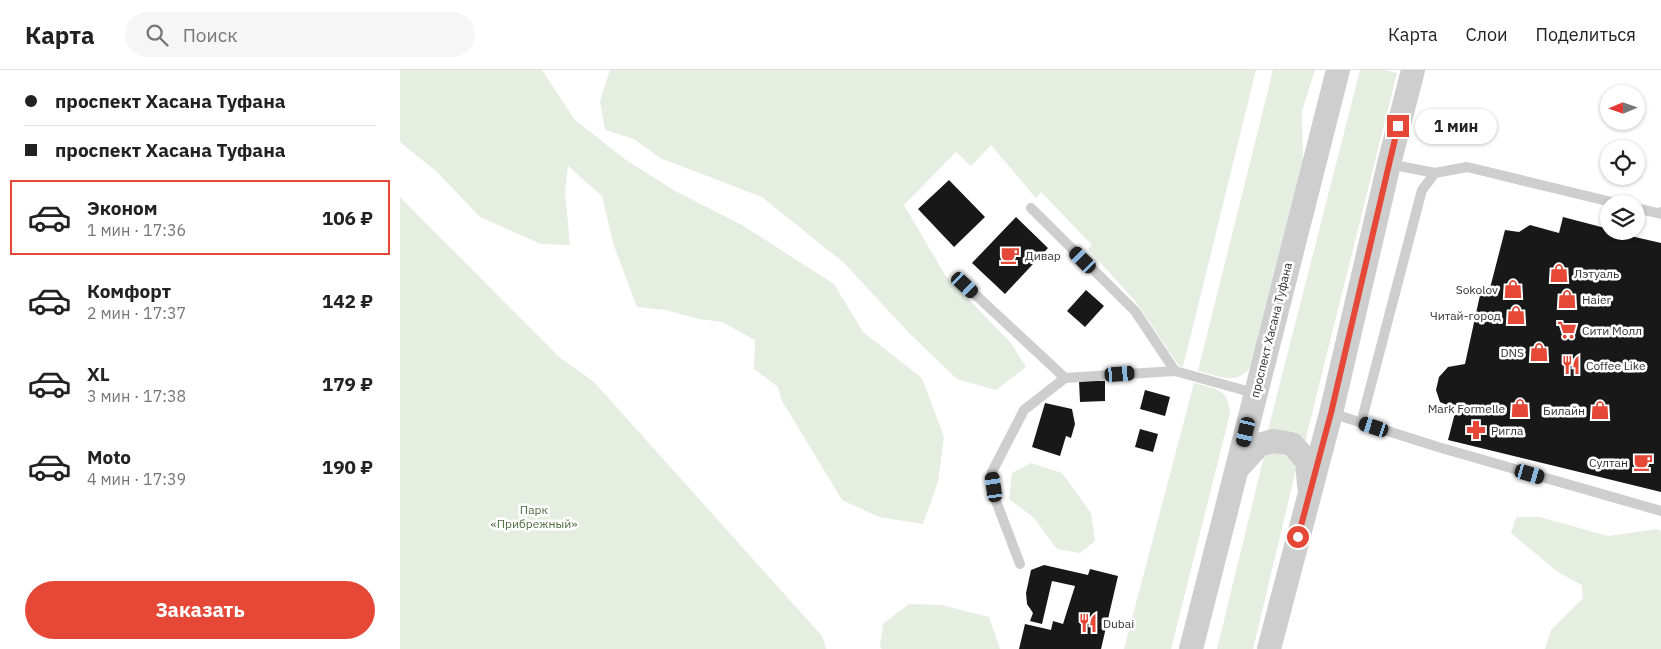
<!DOCTYPE html>
<html lang="ru">
<meta charset="utf-8">
<style>
:root{--surface:#fff;--page:#f6f6f6;--text:#222;--muted:#767676;--line:#e0e0e0;--accent:#e54837}
body{margin:0;font-family:"IBM Plex Sans",sans-serif;background:var(--page);color:var(--text);height:100vh;display:flex;flex-direction:column;font-size:19px;white-space:nowrap}
*{box-sizing:border-box;margin:0}
p{font-size:16px;color:var(--muted)}
.icon{flex:none;width:28px;height:28px;fill:none;stroke:currentColor;stroke-width:2;stroke-linecap:round;stroke-linejoin:round}
.map{position:relative;flex:1;overflow:hidden}
.drawer{display:flex;flex-direction:column;background:var(--surface);width:400px}
.drawer>*{flex:none}
.top-card{display:grid;align-content:center;height:110px;padding:0 25px;background:var(--surface)}
.needle{width:32px;rotate:268deg}
.fabs{position:absolute;left:1200px;top:15px;display:grid;gap:10px}
.fabs a{display:grid;place-items:center;width:45px;height:45px;border-radius:50%;background:var(--surface);box-shadow:0 1px 4px #0004;font-size:25px}
.end{position:absolute;width:22px;height:22px;margin:-11px;border:6px solid #e54837;background:#fff;box-shadow:0 0 0 2px #fff}
.from{border-radius:50%}
.bubble{position:absolute;height:35px;border-radius:18px;background:var(--surface);box-shadow:0 1px 4px #0004;font-size:16px;font-weight:800;line-height:35px;text-align:center}
.car{position:absolute;width:15px;height:30px;margin:-15px -8px;border-radius:6px;box-shadow:0 0 4px 1px #0007;background:linear-gradient(#222 24%,#8ab4d8 0 40%,#222 0 76%,#8ab4d8 0 86%,#222 0)}
.top-card b{display:flex;align-items:center;gap:18px;height:48px;font-size:19px}
.top-card b+b{border-top:1px solid var(--line)}
.top-card i{width:12px;height:12px;background:var(--text)}
ul{padding:0;list-style:none}
li{display:flex;align-items:center;gap:15px;height:75px;margin:0 10px 8px;padding:0 15px;border:2px solid transparent;border-radius:0px}
li div{flex:1}
li b{display:block;font-size:19px}
li em{font-style:normal;font-weight:800}
li.current{border-color:var(--accent)}
li>.icon{width:45px;height:45px;stroke-width:1.5}
.cta{display:flex;gap:10px;margin-top:auto;padding:10px 25px}
.cta a{flex:1;height:58px;border-radius:30px;background:var(--accent);color:#fff;font-size:20px;font-weight:800;line-height:58px;text-align:center}
header{display:flex;align-items:center;gap:30px;box-sizing:border-box;height:70px;padding:0 25px;background:var(--surface);border-bottom:1px solid var(--line)}
header strong{font-size:24px}
nav{display:flex;gap:28px;margin-inline-start:auto;font-size:18px}
.search{width:350px;height:45px;background:var(--page);display:flex;align-items:center;gap:12px;box-sizing:border-box;padding:0 18px;border-radius:28px;color:var(--muted);font-size:19px}
main{display:flex;flex:1;min-height:0}
.map>svg:first-child{display:block}
</style>
<header>
<strong>Карта</strong>
<div class="search"><svg class="icon" aria-label="search" viewBox="0 0 24 24"><circle cx="10" cy="10" r="6"/><path d="M15 15l6 6"/></svg>Поиск</div>
<nav><a>Карта</a><a>Слои</a><a>Поделиться</a></nav>
</header>
<main>
<section class="drawer">
<div class="top-card">
<b><i class="from"></i>проспект Хасана Туфана</b>
<b><i></i>проспект Хасана Туфана</b>
</div>
<ul>
<li class="current"><svg class="icon" aria-label="car" viewBox="0 0 24 24"><path d="M5 17H2v-5l4-1 3-4h7l3 4 3 1v5h-3M9 17h6M6 11h13"/><circle cx="7" cy="17" r="2"/><circle cx="17" cy="17" r="2"/></svg><div><b>Эконом</b><p>1 мин · 17:36</p></div><em>106 ₽</em></li>
<li><svg class="icon" aria-label="car" viewBox="0 0 24 24"><path d="M5 17H2v-5l4-1 3-4h7l3 4 3 1v5h-3M9 17h6M6 11h13"/><circle cx="7" cy="17" r="2"/><circle cx="17" cy="17" r="2"/></svg><div><b>Комфорт</b><p>2 мин · 17:37</p></div><em>142 ₽</em></li>
<li><svg class="icon" aria-label="car" viewBox="0 0 24 24"><path d="M5 17H2v-5l4-1 3-4h7l3 4 3 1v5h-3M9 17h6M6 11h13"/><circle cx="7" cy="17" r="2"/><circle cx="17" cy="17" r="2"/></svg><div><b>XL</b><p>3 мин · 17:38</p></div><em>179 ₽</em></li>
<li><svg class="icon" aria-label="car" viewBox="0 0 24 24"><path d="M5 17H2v-5l4-1 3-4h7l3 4 3 1v5h-3M9 17h6M6 11h13"/><circle cx="7" cy="17" r="2"/><circle cx="17" cy="17" r="2"/></svg><div><b>Moto</b><p>4 мин · 17:39</p></div><em>190 ₽</em></li>
</ul>
<div class="cta"><a>Заказать</a></div>
</section>
<div class="map">
<svg width="1261" height="579" viewBox="0 0 1261 579">
<rect width="100%" height="100%" fill="#fff"/>
<path fill="#e5eee0" d="M 0,0 L 142,0 L 175,50 L 226,90 L 275,121 L 342,155 L 434,214 L 463,262 L 522,308 L 544,367 L 538,412 L 523,454 L 479,447 L 442,430 L 382,331 L 378,317 L 354,299 L 355,270 L 322,252 L 299,249 L 265,240 L 237,237 L 213,173 L 202,126 L 168,96 L 165,122 L 170,175 L 141,174 L 80,147 L 36,101 L 0,72 Z
M 210,0 L 856,0 L 783,297 L 779,296 L 735,231 L 688,179 L 692,175 L 641,122 L 636,128 L 591,75 L 571,96 L 556,82 L 504,135 L 545,205 L 611,273 L 626,297 L 596,320 L 557,309 L 510,264 L 444,193 L 362,127 L 260,88 L 234,69 L 205,60 L 200,31 Z
M 873,0 L 915,0 L 902,41 L 903,95 L 852,295 C 837,317 820,306 798,301 Z
M 960,0 L 984,0 L 997,3 L 905,372 L 895,362 L 867,364 Z
M 0,127 L 159,287 L 194,312 L 422,566 L 426,579 L 0,579 Z
M 794,313 C 815,319 829,318 830,344 L 771,579 L 724,579 Z
M 874,382 L 892,388 L 896,400 L 853,579 L 817,579 L 864,386 Z
M 631,393 L 662,403 L 691,443 L 695,471 L 680,483 L 657,479 L 633,447 L 609,429 L 612,403 Z
M 1116,447 L 1140,447 L 1208,466 L 1257,459 L 1261,461 L 1261,579 L 1145,579 L 1151,560 L 1183,528 L 1182,515 L 1158,502 L 1111,463 Z
M 509,534 L 542,535 L 589,547 L 600,579 L 482,579 L 480,577 L 483,554 Z"/>
<path fill="#181818" d="M 549,110 L 585,147 L 554,177 L 518,139 Z
M 616,147 L 648,178 L 605,224 L 572,193 Z
M 1163,147 L 1209,159 L 1209,161 L 1261,173 L 1261,422 L 1048,370 L 1056,339 L 1040,332 L 1036,320 L 1039,307 L 1048,297 L 1065,294 L 1080,225 L 1088,226 L 1105,160 L 1119,162 L 1130,155 L 1159,163 Z
M 686,220 L 704,236 L 685,257 L 667,241 Z
M 679,311 L 705,311 L 705,331 L 680,332 Z
M 745,320 L 770,327 L 765,346 L 740,339 Z
M 645,333 L 672,339 L 675,354 L 671,368 L 666,366 L 660,386 L 632,377 Z
M 740,359 L 758,364 L 753,382 L 735,377 Z
M 644,495 L 688,505 L 690,499 L 718,506 L 701,579 L 619,579 L 625,554 L 651,560 L 653,551 L 663,554 L 675,516 L 652,511 L 642,554 L 630,551 L 633,543 L 627,534 L 626,523 L 631,500 Z"/>
<g fill="none" stroke-linecap="round" stroke-linejoin="round">
<path stroke="#cecece" stroke-width="10" d="M 989,94 L 1035,103 L 1067,97 L 1220,134
M 631,138 L 735,241 L 775,301
M 1236,138 L 1261,144 L 1261,142
M 565,215 L 665,308 L 775,301 L 854,323
M 931,343 L 1038,377 L 1261,441
M 961,353 L 1022,120 L 1035,103
M 620,494 L 596,431 L 592,402 L 624,340 L 665,308"/>
<path stroke="#cecece" stroke-width="24" d="M 838,398 L 859,375 L 873,371 L 892,374 L 907,391 L 909,415
M 791,579 L 938,0
M 869,579 L 931,343 L 989,94 L 1013,0"/>
</g>
<g fill="none" stroke-linecap="round" stroke-linejoin="round">
<path stroke="#e54837" stroke-width="6" d="M 898,467 L 931,343 L 998,56"/>
</g>
<defs>
<g id="cafe-bare" transform="scale(1.5)"><path d="M-5.5-4.5H6V0H3Q3 3.5 0 3.5H-2.5Q-5.5 3.5-5.5 0ZM3-3.2v2h1.7v-2ZM-6 4.5H4V6H-6Z" fill="#e54837" stroke="#fff" stroke-width="2.5" paint-order="stroke"/></g>
<g id="shop-bare" transform="scale(1.5)"><path d="M-5-2.5h2.3a2.7 3.5 0 0 1 5.4 0H5L5.5 6h-11ZM-1.5-2.5h3a1.5 2.3 0 0 0-3 0Z" fill="#e54837" stroke="#fff" stroke-width="2.5" paint-order="stroke"/></g>
<g id="supermarket-bare" transform="scale(1.5)"><path d="M-6-5.5h2.5l.6 2H6L4.5 2H-2.5L-4.4-4H-6ZM-1.5 3.2a1.3 1.3 0 1 0 .1 0ZM3 3.2a1.3 1.3 0 1 0 .1 0Z" fill="#e54837" stroke="#fff" stroke-width="2.5" paint-order="stroke"/></g>
<g id="restaurant-bare" transform="scale(1.5)"><path d="M-5-6h1v4h1v-4h1v4h1v-4h1v5L-1.5 .5V6h-2V.5L-5-1ZM5-6V6H3V1.5H1.5Q1.5-4 5-6Z" fill="#e54837" stroke="#fff" stroke-width="2.5" paint-order="stroke"/></g>
<g id="pharmacy-bare" transform="scale(1.5)"><path d="M-2-6h4v4h4v4h-4v4h-4v-4h-4v-4h4Z" fill="#e54837" stroke="#fff" stroke-width="2.5" paint-order="stroke"/></g>
</defs>
<g fill-rule="evenodd">
<use href="#cafe-bare" x="610" y="185"/>
<use href="#shop-bare" x="1159" y="203"/>
<use href="#shop-bare" x="1113" y="219"/>
<use href="#shop-bare" x="1167" y="229"/>
<use href="#shop-bare" x="1116" y="245"/>
<use href="#supermarket-bare" x="1167" y="260"/>
<use href="#shop-bare" x="1139" y="282"/>
<use href="#restaurant-bare" x="1171" y="295"/>
<use href="#shop-bare" x="1120" y="338"/>
<use href="#shop-bare" x="1200" y="340"/>
<use href="#pharmacy-bare" x="1076" y="360"/>
<use href="#cafe-bare" x="1243" y="392"/>
<use href="#restaurant-bare" x="688" y="553"/>
</g>
<g text-anchor="middle" dominant-baseline="central" stroke-width="5" stroke-linejoin="round" paint-order="stroke">
<g font-size="12" fill="#313131" stroke="#fff" text-anchor="start">
<text x="625" y="185">Дивар</text>
<text x="1174" y="203">Лэтуаль</text>
<text x="1098" y="219" text-anchor="end">Sokolov</text>
<text x="1182" y="229">Haier</text>
<text x="1101" y="245" text-anchor="end">Читай-город</text>
<text x="1182" y="260">Сити Молл</text>
<text x="1124" y="282" text-anchor="end">DNS</text>
<text x="1186" y="295">Coffee Like</text>
<text x="1105" y="338" text-anchor="end">Mark Formelle</text>
<text x="1185" y="340" text-anchor="end">Билайн</text>
<text x="1091" y="360">Ригла</text>
<text x="1228" y="392" text-anchor="end">Султан</text>
<text x="703" y="553">Dubai</text>
</g>
<g font-size="12" fill="#313131" stroke="#fff">
<text transform="translate(871 260) rotate(-76)">проспект Хасана Туфана</text>
</g>
<g font-size="12" fill="#4c6d3e" stroke="#fff">
<text x="134" y="439">Парк<tspan x="134" dy="14">«Прибрежный»</tspan></text>
</g>
</g>
</svg>
<div class="fabs">
<a><svg class="needle" viewBox="-14 -14 28 28"><path d="M0-13l5 13h-10z" fill="#e53935"/><path d="M0 13l5-13h-10z" fill="#767676"/></svg></a>
<a><svg class="icon" aria-label="locate" viewBox="0 0 24 24"><circle cx="12" cy="12" r="6"/><path d="M12 2v4M12 18v4M2 12h4M18 12h4"/></svg></a>
<a><svg class="icon" aria-label="layers" viewBox="0 0 24 24"><path d="M12 4l9 5-9 5-9-5zM3 14l9 5 9-5"/></svg></a>
</div>
<i class="end from" style="left:898px;top:467px"></i>
<i class="end" style="left:998px;top:56px"></i>
<div class="bubble" style="left:1015px;top:39px;width:82px">1 мин</div>
<i class="car" style="left:683px;top:190px;rotate:315deg"></i>
<i class="car" style="left:565px;top:215px;rotate:133deg"></i>
<i class="car" style="left:720px;top:304px;rotate:86deg"></i>
<i class="car" style="left:974px;top:357px;rotate:288deg"></i>
<i class="car" style="left:846px;top:362px;rotate:193deg"></i>
<i class="car" style="left:1130px;top:404px;rotate:106deg"></i>
<i class="car" style="left:594px;top:417px;rotate:352deg"></i>
</div>
</main>
